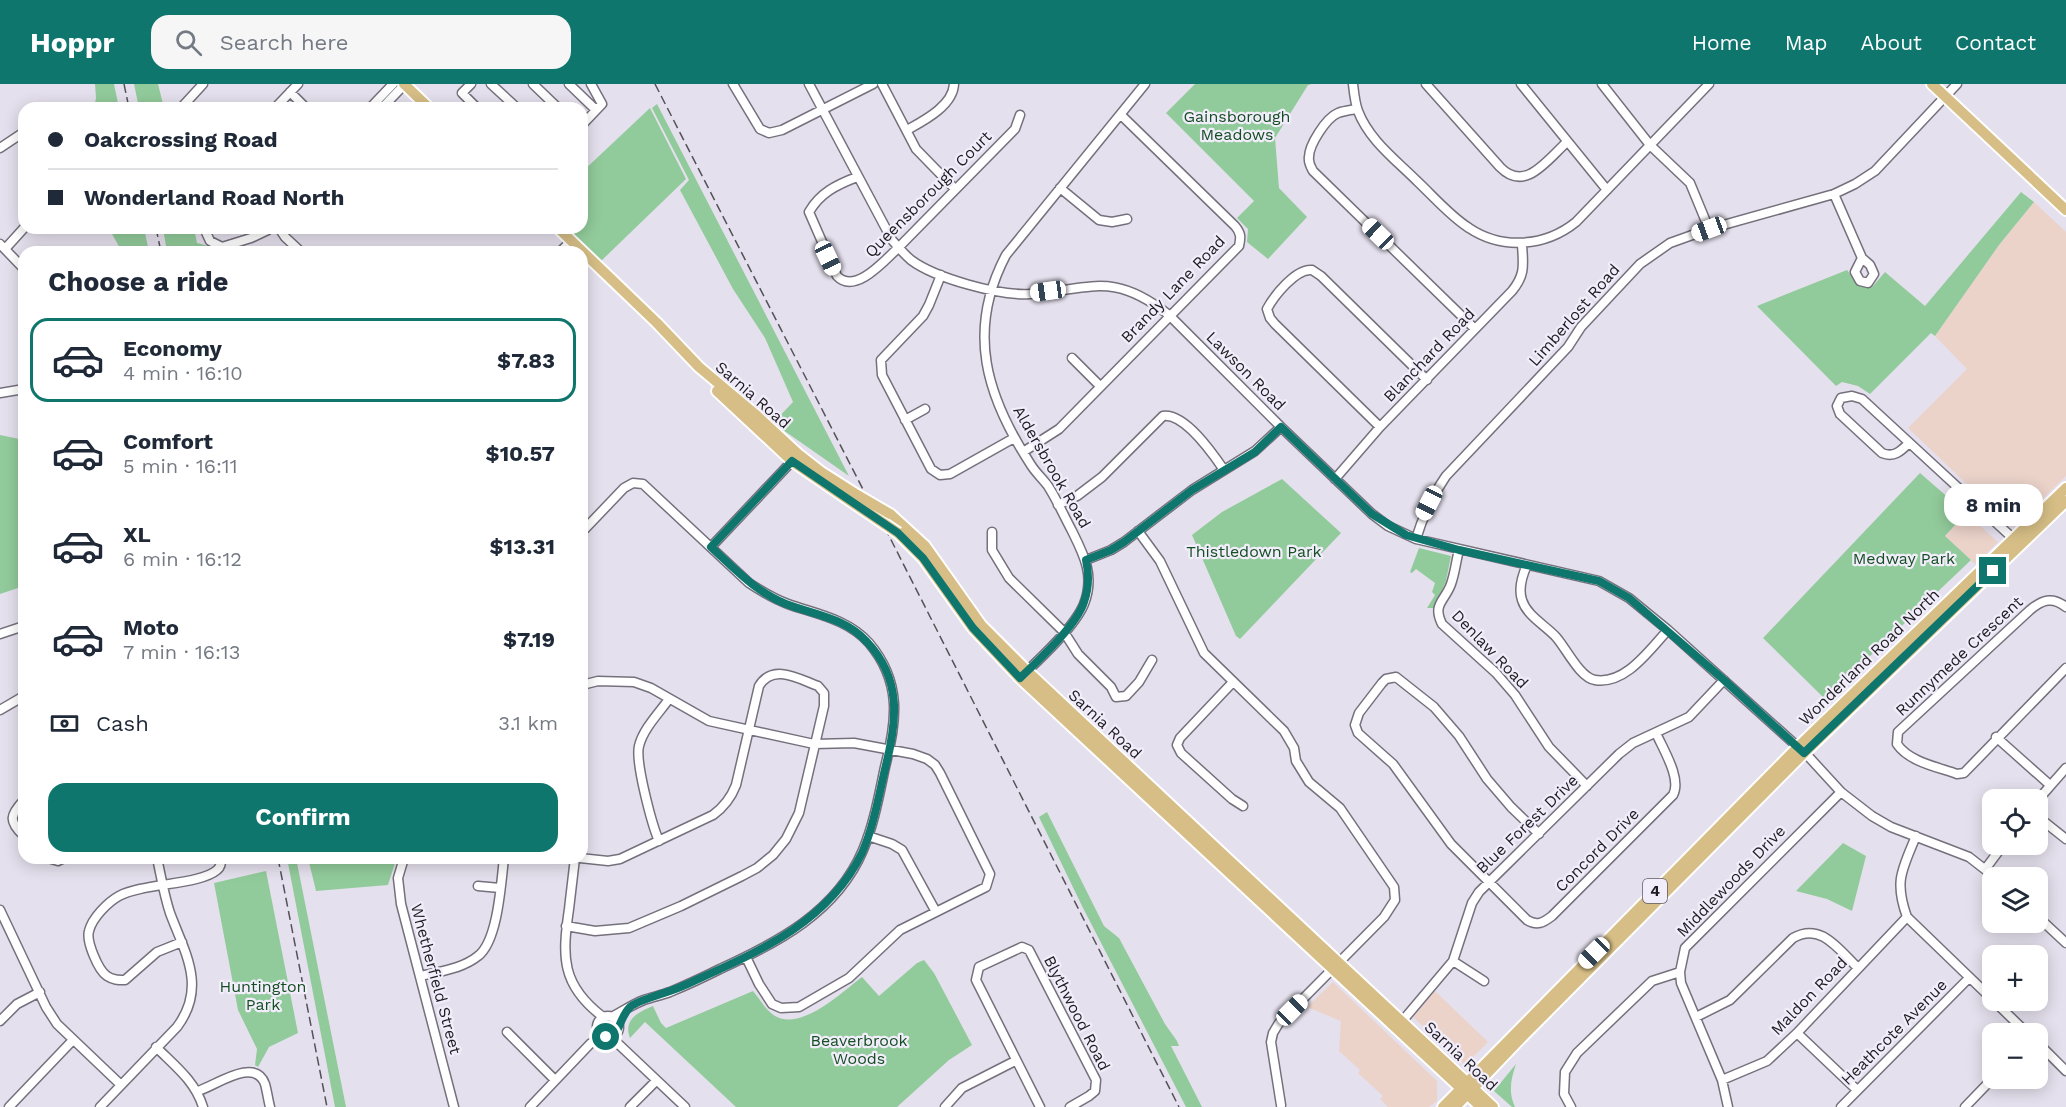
<!DOCTYPE html>
<meta charset="utf-8">
<style>
:root{--surface:#fff;--page:#f6f6f7;--text:#1f2937;--muted:#747a83;--line:#e0e1e3;--accent:#0f766e}
body{margin:0;font-family:"Work Sans",sans-serif;background:var(--page);color:var(--text);height:100vh;display:flex;flex-direction:column;font-size:22px;white-space:nowrap}
*{box-sizing:border-box;margin:0}
p{font-size:20px;color:var(--muted)}
.icon{flex:none;width:33px;height:33px;fill:none;stroke:currentColor;stroke-width:2;stroke-linecap:round;stroke-linejoin:round}
.map{position:relative;flex:1;overflow:hidden}
.details{position:absolute;left:18px;top:162px;width:570px;height:618px;display:flex;flex-direction:column;background:var(--surface);border-radius:18px;box-shadow:0 3px 15px #0003}
.details>*{flex:none}
.banner{position:absolute;left:18px;top:18px;width:570px;height:132px;border-radius:18px;box-shadow:0 3px 15px #0003;display:grid;align-content:center;height:132px;padding:0 30px;background:var(--surface)}
.fabs{position:absolute;left:1982px;top:705px;display:grid;gap:12px}
.fabs a{display:grid;place-items:center;width:66px;height:66px;border-radius:12px;background:var(--surface);box-shadow:0 3px 15px #0003;font-size:30px}
.end{position:absolute;width:27px;height:27px;margin:-14px;border:8px solid #0f766e;background:#fff;box-shadow:0 0 0 3px #fff}
.from{border-radius:50%}
.bubble{position:absolute;height:42px;border-radius:18px;background:var(--surface);box-shadow:0 3px 15px #0003;font-size:20px;font-weight:700;line-height:42px;text-align:center}
.car{position:absolute;width:18px;height:36px;margin:-18px -9px;border-radius:8px;box-shadow:0 0 4px 2px #0007;background:linear-gradient(#fff 24%,#345 0 40%,#fff 0 76%,#345 0 86%,#fff 0)}
.banner b{display:flex;align-items:center;gap:21px;height:57px;font-size:22px}
.banner b+b{border-top:2px solid var(--line)}
.banner i{width:15px;height:15px;background:var(--text)}
ul{padding:0;list-style:none}
li{display:flex;align-items:center;gap:18px;height:84px;margin:0 12px 9px;padding:0 18px;border:3px solid transparent;border-radius:18px}
li div{flex:1}
li b{display:block;font-size:22px}
li em{font-style:normal;font-weight:700}
li.active{border-color:var(--accent)}
li>.icon{width:54px;height:54px;stroke-width:1.5}
h2{padding:0 30px;font-size:27px;line-height:72px}
.pay{display:flex;align-items:center;gap:15px;height:66px;padding:0 30px;font-size:22px}
.pay p{margin-inline-start:auto}
.cta{display:flex;gap:12px;margin-top:auto;padding:12px 30px}
.cta a{flex:1;height:69px;border-radius:18px;background:var(--accent);color:#fff;font-size:24px;font-weight:700;line-height:69px;text-align:center}
header{display:flex;align-items:center;gap:36px;box-sizing:border-box;height:84px;padding:0 30px;background:var(--accent);color:#fff}
header strong{font-size:28px}
nav{display:flex;gap:33px;margin-inline-start:auto;font-size:21px}
.search{width:420px;height:54px;background:var(--page);display:flex;align-items:center;gap:15px;box-sizing:border-box;padding:0 21px;border-radius:18px;color:var(--muted);font-size:22px}
.map>svg:first-child{display:block}
</style>
<header>
<strong>Hoppr</strong>
<div class="search"><svg class="icon" aria-label="search" viewBox="0 0 24 24"><circle cx="10" cy="10" r="6"/><path d="M15 15l6 6"/></svg>Search here</div>
<nav><a>Home</a><a>Map</a><a>About</a><a>Contact</a></nav>
</header>
<div class="map">
<svg width="2066" height="1023" viewBox="0 0 2066 1023">
<rect width="100%" height="100%" fill="#e5e0ed"/>
<path fill="#ebd3ca" d="M 2034,118 L 2066,148 L 2066,392 L 2014,443 L 2011,442 L 1908,344 L 1967,285 L 1935,252 L 1999,161 Z
M 1966,429 L 1998,458 L 1975,480 L 1945,452 Z
M 1333,898 L 1437,997 L 1437,1017 L 1429,1023 L 1388,1023 L 1380,1015 L 1383,1012 L 1358,989 L 1360,986 L 1339,967 L 1341,937 L 1307,923 Z
M 1435,907 L 1488,958 L 1465,981 L 1413,933 Z"/>
<path fill="#92cb9b" d="M 95,0 L 114,0 L 119,24 L 94,24 L 96,14 Z
M 134,0 L 158,0 L 164,24 L 139,24 Z
M 1195,0 L 1312,0 L 1308,1 L 1275,54 L 1279,104 L 1307,133 L 1268,175 L 1247,158 L 1248,145 L 1237,134 L 1254,117 L 1166,29 Z
M 657,20 L 849,392 L 773,339 L 793,318 L 765,254 L 733,205 L 680,106 L 689,96 L 652,24 Z
M 650,24 L 686,95 L 600,178 L 565,144 L 582,144 L 582,88 Z
M 2021,108 L 2034,118 L 1999,161 L 1935,252 L 1931,249 L 1870,310 L 1858,302 L 1842,298 L 1836,302 L 1757,222 L 1847,186 L 1856,198 L 1873,202 L 1885,188 L 1925,222 Z
M 111,144 L 144,144 L 149,168 L 122,168 L 111,148 Z
M 163,144 L 194,144 L 197,159 L 205,161 L 216,168 L 167,168 Z
M 0,351 L 24,356 L 24,502 L 0,510 Z
M 1920,389 L 1966,429 L 1945,452 L 1971,476 L 1825,615 L 1763,554 Z
M 1282,395 L 1341,449 L 1240,555 L 1236,552 L 1192,451 L 1222,428 Z
M 1419,464 L 1451,472 L 1446,497 L 1434,524 L 1427,524 L 1435,511 L 1432,508 L 1435,499 L 1416,485 L 1412,489 L 1410,488 Z
M 1047,728 L 1104,842 L 1119,854 L 1165,940 L 1177,957 L 1179,962 L 1171,962 L 1202,1023 L 1186,1023 L 1083,824 L 1039,733 Z
M 1843,759 L 1866,772 L 1852,827 L 1827,815 L 1796,807 Z
M 287,774 L 296,774 L 346,1023 L 335,1023 Z
M 308,774 L 389,774 L 395,779 L 388,801 L 316,807 Z
M 266,787 L 298,949 L 269,963 L 258,983 L 255,981 L 257,965 L 238,926 L 214,799 Z
M 924,876 L 934,889 L 972,961 L 949,976 L 897,1023 L 736,1023 L 645,938 L 630,954 C 623,936 638,928 653,922 L 661,939 L 666,944 L 753,907 C 759,914 764,923 771,929 C 797,952 842,908 862,893 L 879,912 L 917,879 Z
M 1516,980 C 1511,995 1508,1008 1515,1023 L 1512,1023 L 1494,1007 Z"/>
<g fill="none" stroke-linecap="round" stroke-linejoin="round">
<g stroke="#75707c" stroke-width="11">
<path id="minor" d="M 471,0 L 462,9 L 477,24
M 491,0 L 517,24
M 533,0 L 558,24
M 569,0 L 596,26
M 733,0 L 760,45 L 769,49 L 782,46 L 873,0
M 809,0 L 892,156 C 898,163 904,170 911,176 C 935,194 999,212 1030,210 C 1092,205 1113,187 1169,231 L 1281,343 L 1372,430 L 1388,442 L 1416,455 L 1599,497 L 1629,514 L 1668,546 L 1808,672 L 1841,708 L 1872,732 L 1891,743 L 1969,773 L 1996,794
M 882,0 L 916,65 L 955,105
M 1353,0 C 1354,9 1355,19 1358,27 C 1369,56 1396,76 1417,97 C 1434,113 1450,132 1469,144 C 1502,166 1545,163 1576,138 L 1709,0
M 1426,0 L 1500,83 C 1525,109 1547,76 1567,58
M 1521,0 L 1607,106
M 1602,0 L 1650,61 L 1690,99 L 1709,145
M 290,8 L 306,24
M 181,24 L 203,0
M 275,24 L 298,0
M 370,24 L 393,0
M 382,24 L 404,1
M 1357,25 C 1351,26 1343,27 1338,29 C 1326,34 1309,61 1309,73 C 1308,79 1311,83 1313,87 L 1475,245
M 582,41 L 602,20 L 591,0
M 907,46 C 923,37 953,22 954,0
M 0,64 L 24,48
M 857,93 C 836,101 820,109 809,128 L 837,192 C 855,211 884,177 898,164 L 1015,45 L 1020,31
M 1060,104 L 1099,136 L 1112,138 L 1127,135
M 1834,110 L 1862,174 L 1855,188 L 1860,197 L 1868,199 L 1874,190 L 1870,181 L 1862,174
M 204,144 L 210,157 L 222,163 L 251,154 L 268,146
M 279,144 L 285,153 L 301,168
M 0,160 L 24,185
M 5,165 L 24,144
M 560,168 L 572,156
M 941,191 L 929,221 L 923,232 L 881,276 L 882,291 L 931,385 L 940,391 L 950,390 L 1014,354
M 1072,274 L 1100,302
M 0,309 L 24,305
M 905,336 L 925,325
M 1380,343 L 1275,240 L 1270,234 L 1267,225 C 1274,212 1296,184 1312,186 L 1321,192 L 1427,296
M 1909,359 C 1901,367 1894,374 1882,369 L 1840,330 L 1837,322 L 1841,314 L 1852,312 L 1862,315 L 2017,458
M 1023,368 L 1059,345 L 1239,162 C 1241,153 1241,149 1235,142 L 1121,31
M 1335,395 L 1380,343 L 1512,207 C 1526,190 1523,180 1522,160
M 1058,421 L 1077,412 L 1102,393 L 1163,332 C 1185,329 1213,370 1224,386
M 1138,447 L 1160,477 L 1204,569 L 1284,647 L 1294,664 L 1296,677 L 1309,698 L 1340,724 L 1394,803 L 1395,816 L 1384,833 L 1279,939 L 1273,949 L 1271,958 L 1281,1021
M 582,448 L 624,404 L 633,399 L 643,400 L 749,499 C 761,507 774,515 788,520 C 816,530 848,535 869,559 C 902,598 897,637 885,683 C 879,711 874,740 863,766 C 837,828 777,859 720,885 C 704,893 687,901 670,908 C 662,911 653,913 644,916 C 633,920 623,927 612,933
M 992,448 L 992,466 L 1009,494 L 1064,548 L 1078,570 L 1111,603 L 1116,613 L 1126,612 L 1139,598 L 1152,576
M 1416,455 C 1423,432 1432,412 1446,392 L 1568,263 L 1581,243 L 1640,180 L 1670,159 L 1709,145 L 1834,110 L 1855,100 L 1875,87 L 1957,0
M 711,463 L 796,373
M 1459,466 C 1456,477 1455,489 1451,500 C 1445,517 1432,520 1442,540 L 1496,589 L 1515,611 L 1549,663 L 1587,702
M 1086,476 L 1111,466 L 1124,458 L 1192,406 L 1255,367 L 1281,343
M 1527,481 C 1522,492 1518,504 1522,516 C 1527,532 1545,541 1556,553 C 1566,564 1580,594 1595,596 C 1626,601 1650,565 1668,546
M 2066,523 C 2052,512 2042,516 2030,526 L 1898,648 L 1897,660 C 1909,678 1938,683 1957,690 L 1964,689 L 2066,584
M 0,550 L 24,542
M 1025,589 C 1042,573 1075,542 1084,520 C 1095,492 1084,471 1072,447 C 1064,432 1057,416 1048,402 C 1043,395 1036,389 1031,381 C 986,312 966,247 1006,171 L 1145,0
M 1233,598 L 1180,654 L 1177,661 L 1181,669 L 1232,715 L 1243,722
M 582,601 L 598,597 L 634,598 L 651,604 L 709,637 L 814,660 L 854,659 L 913,670 L 927,675 L 935,681 L 940,689 L 990,790 L 986,803 L 900,846 L 849,894 L 799,923 L 781,924 L 772,920 L 759,900 L 746,873
M 0,626 L 24,612
M 1996,653 L 2050,701
M 24,716 C 10,731 8,737 24,752
M 2037,717 L 2066,684
M 2037,732 L 2066,755
M 1539,750 L 1511,723 L 1487,695 L 1459,652 L 1434,623 L 1396,593 L 1386,595 L 1382,599 L 1359,629 L 1355,641 L 1358,649 L 1393,680 L 1451,760 L 1527,836 C 1537,842 1543,839 1552,832 L 1673,711 C 1682,695 1663,665 1656,649
M 868,752 L 892,760 L 902,766 L 936,828
M 1916,752 C 1902,786 1894,797 1907,833 L 1992,915
M 659,757 C 652,741 635,678 639,662 C 643,645 659,629 669,615
M 48,774 L 58,777 L 64,774
M 404,774 L 398,794 L 401,820 L 454,1023
M 575,774 C 573,791 571,808 569,825 C 562,873 561,901 603,933
M 1986,784 L 2004,760
M 478,802 L 500,804
M 0,826 L 46,923 L 57,940 L 121,1001
M 2037,832 L 2066,859
M 566,842 L 595,847 L 629,844 L 681,822 L 742,792 L 757,784 L 773,771 L 786,755 L 799,729 L 824,622 L 824,609 L 818,602 C 799,595 773,579 759,602 L 736,701 C 731,714 724,723 713,731 L 620,775 L 608,777 L 580,774
M 182,858 L 157,868 L 125,896 C 118,896 113,896 107,892 C 98,886 86,857 89,847 C 92,834 108,818 119,812 C 143,799 200,801 217,786 C 221,783 221,779 221,774
M 1453,877 L 1484,897
M 421,892 C 440,887 462,885 478,872 C 498,857 501,799 504,774
M 1993,916 L 2028,950
M597 943a11 11 0 1 1 22 0a11 11 0 1 1-22 0Z
M 1696,933 L 1730,916 L 1793,854 C 1821,838 1838,865 1858,884
M 0,937 L 17,920 L 40,908
M 1399,941 L 1453,877 L 1472,819 L 1479,808 L 1619,670 L 1633,659 L 1689,633 L 1724,596
M 507,948 L 555,996
M 1797,949 L 1857,1006
M 611,953 L 685,1023
M 2037,958 L 2066,987
M 156,963 C 175,982 195,997 203,1023
M 1722,996 L 1767,977 L 1797,949 L 1907,833
M 198,1007 C 215,1002 255,972 265,1000 C 267,1007 268,1015 270,1023
M 9,1023 L 73,956
M 100,1023 L 177,943 C 207,903 185,869 170,829 C 164,811 161,792 157,774
M 530,1023 L 590,960 L 603,952
M 630,1023 L 656,997
M 945,1023 L 962,1004 L 1015,977
M 1040,1023 L 976,896 L 979,883 L 1022,863 L 1029,866 L 1096,996 L 1095,1007 L 1089,1012 L 1070,1023
M 1571,1023 L 1564,1010 L 1565,988 L 1577,969 L 1652,897 L 1680,888
M 1728,1023 L 1722,996 L 1681,899 L 1680,888 L 1685,864 L 1841,708
M 1841,1023 L 1969,894
M 1965,1023 L 1993,994"/>
</g>
<g stroke="#fff" stroke-width="14">
<path id="major" d="M 404,0 L 429,24
M 1932,0 L 2066,126
M 558,144 L 657,239 L 699,283 L 755,330 L 798,370 L 821,388 L 854,409
M 717,307 L 792,377 L 855,420
M 890,430 L 925,462 L 981,541 L 1027,587 L 1493,1023
M 898,449 L 923,474 L 973,544 L 1020,594 L 1481,1023
M 1443,1023 L 1798,663 L 2066,404
M 1455,1023 L 1518,957 L 1804,669 L 2066,417"/>
</g>
<use href="#minor" stroke="#fff" stroke-width="8"/>
<use href="#major" stroke="#d6be86" stroke-width="10"/>
<path stroke="#545158" stroke-width="1.5" stroke-dasharray="9 4.5" stroke-linecap="butt" d="M 124,0 L 129,24
M 655,0 L 868,415 L 883,440 L 1179,1023
M 156,144 L 161,168
M 278,774 L 327,1023"/>
<g stroke="#fff" stroke-width="14" stroke-linecap="butt">
<path id="major-bridge" d="M 854,409 L 890,430
M 855,420 L 898,449"/>
</g>
<use href="#major-bridge" stroke="#d6be86" stroke-width="10"/>
</g>
<g fill="none" stroke-linecap="round" stroke-linejoin="round">
<path stroke="#0f766e" stroke-width="8" d="M 606,953 L 615,950 C 621,941 622,931 630,923 C 639,915 672,908 685,901 C 753,870 827,841 862,769 C 874,742 879,710 886,681 C 897,637 902,595 867,558 C 846,534 815,531 786,520 C 756,508 735,485 711,463 L 792,377 L 898,449 L 923,474 L 973,544 L 1020,594 C 1038,577 1077,541 1084,518 C 1089,504 1089,490 1086,476 L 1111,466 L 1124,458 L 1192,406 L 1255,368 L 1281,343 L 1372,430 L 1406,451 L 1459,466 L 1599,497 L 1629,514 L 1724,596 L 1804,669 L 1993,487"/>
</g>
<g text-anchor="middle" dominant-baseline="central" stroke-width="4.5" stroke-linejoin="round" paint-order="stroke">
<rect fill="#f2edfa" stroke="#5e5b62" stroke-width="1.5" x="1643" y="795" width="24" height="24" rx="4.5"/>
<g font-size="15" font-weight="bold" fill="#1e1c21">
<text x="1655" y="807">4</text>
</g>
<g font-size="16" fill="#144e23" stroke="#f2edfa">
<text x="1237" y="32">Gainsborough<tspan x="1237" dy="18">Meadows</tspan></text>
<text x="1254" y="467">Thistledown Park</text>
<text x="1904" y="474">Medway Park</text>
<text x="263" y="902">Huntington<tspan x="263" dy="18">Park</tspan></text>
<text x="859" y="956">Beaverbrook<tspan x="859" dy="18">Woods</tspan></text>
</g>
<g font-size="16" fill="#1e1c21" stroke="#f2edfa">
<text transform="translate(928 110) rotate(-45)">Queensborough Court</text>
<text transform="translate(1173 205) rotate(-46)">Brandy Lane Road</text>
<text transform="translate(1574 231) rotate(-49)">Limberlost Road</text>
<text transform="translate(1429 271) rotate(-46)">Blanchard Road</text>
<text transform="translate(1246 287) rotate(45)">Lawson Road</text>
<text transform="translate(753 311) rotate(41)">Sarnia Road</text>
<text transform="translate(1052 383) rotate(60)">Aldersbrook Road</text>
<text transform="translate(1490 565) rotate(46)">Denlaw Road</text>
<text transform="translate(1959 572) rotate(-43)">Runnymede Crescent</text>
<text transform="translate(1869 573) rotate(-44)">Wonderland Road North</text>
<text transform="translate(1105 640) rotate(43)">Sarnia Road</text>
<text transform="translate(1527 740) rotate(-44)">Blue Forest Drive</text>
<text transform="translate(1597 766) rotate(-45)">Concord Drive</text>
<text transform="translate(1731 797) rotate(-46)">Middlewoods Drive</text>
<text transform="translate(436 895) rotate(75)">Whetherfield Street</text>
<text transform="translate(1809 912) rotate(-46)">Maldon Road</text>
<text transform="translate(1077 929) rotate(63)">Blythwood Road</text>
<text transform="translate(1894 948) rotate(-45)">Heathcote Avenue</text>
<text transform="translate(1461 972) rotate(43)">Sarnia Road</text>
</g>
</g>
</svg>
<div class="fabs">
<a><svg class="icon" aria-label="locate" viewBox="0 0 24 24"><circle cx="12" cy="12" r="6"/><path d="M12 2v4M12 18v4M2 12h4M18 12h4"/></svg></a>
<a><svg class="icon" aria-label="layers" viewBox="0 0 24 24"><path d="M12 4l9 5-9 5-9-5zM3 14l9 5 9-5"/></svg></a>
<a>+</a>
<a>−</a>
</div>
<i class="end from" style="left:606px;top:953px"></i>
<i class="end" style="left:1993px;top:487px"></i>
<div class="bubble" style="left:1944px;top:400px;width:99px">8 min</div>
<i class="car" style="left:1709px;top:145px;rotate:250deg"></i>
<i class="car" style="left:1378px;top:150px;rotate:314deg"></i>
<i class="car" style="left:828px;top:174px;rotate:155deg"></i>
<i class="car" style="left:1048px;top:207px;rotate:262deg"></i>
<i class="car" style="left:1429px;top:419px;rotate:207deg"></i>
<i class="car" style="left:1594px;top:869px;rotate:225deg"></i>
<i class="car" style="left:1292px;top:926px;rotate:45deg"></i>
<div class="banner">
<b><i class="from"></i>Oakcrossing Road</b>
<b><i></i>Wonderland Road North</b>
</div>
<section class="details">
<h2>Choose a ride</h2>
<ul>
<li class="active"><svg class="icon" aria-label="car" viewBox="0 0 24 24"><path d="M5 17H2v-5l4-1 3-4h7l3 4 3 1v5h-3M9 17h6M6 11h13"/><circle cx="7" cy="17" r="2"/><circle cx="17" cy="17" r="2"/></svg><div><b>Economy</b><p>4 min · 16:10</p></div><em>$7.83</em></li>
<li><svg class="icon" aria-label="car" viewBox="0 0 24 24"><path d="M5 17H2v-5l4-1 3-4h7l3 4 3 1v5h-3M9 17h6M6 11h13"/><circle cx="7" cy="17" r="2"/><circle cx="17" cy="17" r="2"/></svg><div><b>Comfort</b><p>5 min · 16:11</p></div><em>$10.57</em></li>
<li><svg class="icon" aria-label="car" viewBox="0 0 24 24"><path d="M5 17H2v-5l4-1 3-4h7l3 4 3 1v5h-3M9 17h6M6 11h13"/><circle cx="7" cy="17" r="2"/><circle cx="17" cy="17" r="2"/></svg><div><b>XL</b><p>6 min · 16:12</p></div><em>$13.31</em></li>
<li><svg class="icon" aria-label="car" viewBox="0 0 24 24"><path d="M5 17H2v-5l4-1 3-4h7l3 4 3 1v5h-3M9 17h6M6 11h13"/><circle cx="7" cy="17" r="2"/><circle cx="17" cy="17" r="2"/></svg><div><b>Moto</b><p>7 min · 16:13</p></div><em>$7.19</em></li>
</ul>
<div class="pay"><svg class="icon" aria-label="cash" viewBox="0 0 24 24"><path d="M3 7h18v10H3z"/><circle cx="12" cy="12" r="2"/></svg>Cash<p>3.1 km</p></div>
<div class="cta"><a>Confirm</a></div>
</section>
</div>
